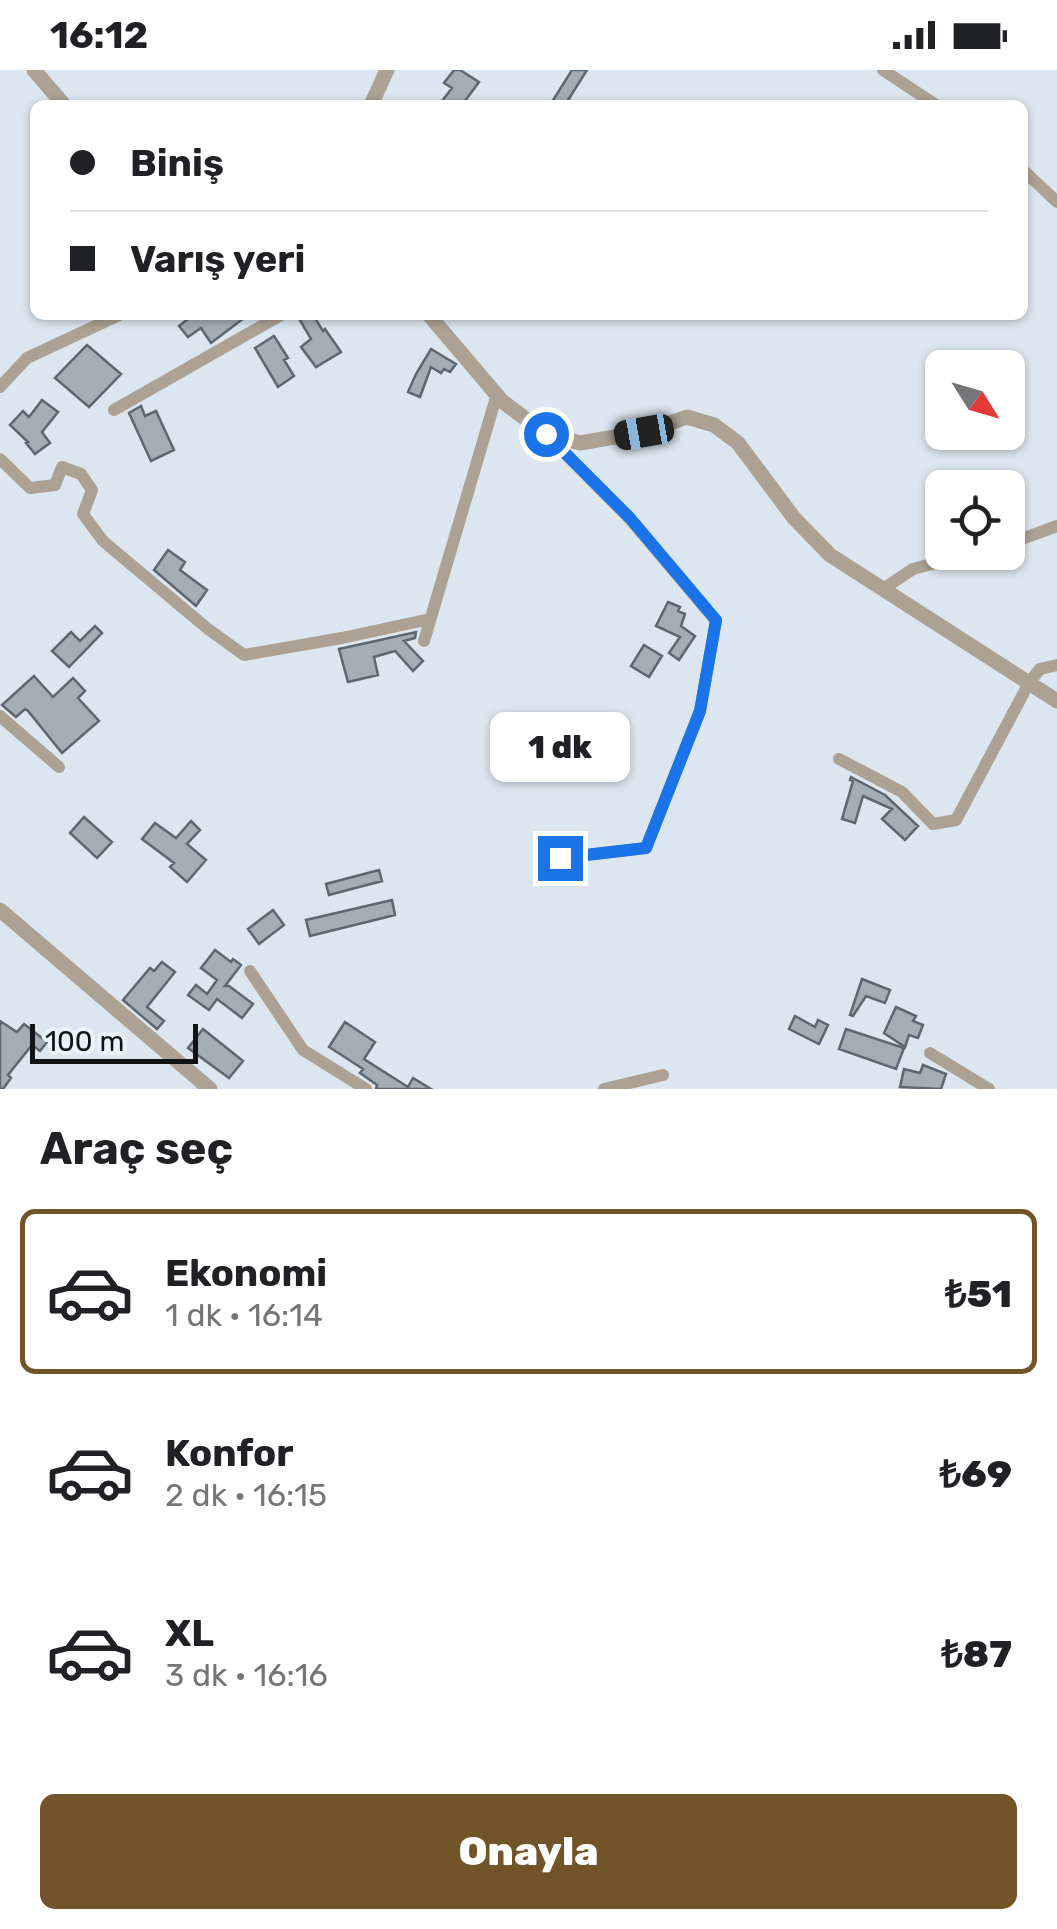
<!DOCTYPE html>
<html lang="tr">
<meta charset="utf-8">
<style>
:root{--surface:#fff;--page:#f2f2f2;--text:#202124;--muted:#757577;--line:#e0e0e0;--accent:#715428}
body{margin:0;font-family:Rubik,sans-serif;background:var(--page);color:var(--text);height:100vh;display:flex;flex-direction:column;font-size:38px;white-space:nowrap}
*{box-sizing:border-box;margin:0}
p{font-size:32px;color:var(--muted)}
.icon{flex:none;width:55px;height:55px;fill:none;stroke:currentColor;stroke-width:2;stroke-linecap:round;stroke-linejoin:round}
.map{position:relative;height:1019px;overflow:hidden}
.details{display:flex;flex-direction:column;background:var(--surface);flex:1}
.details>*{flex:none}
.banner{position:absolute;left:30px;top:30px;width:998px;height:220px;border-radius:15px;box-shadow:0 2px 8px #0004;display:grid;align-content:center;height:220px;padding:0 40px;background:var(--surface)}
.needle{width:65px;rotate:127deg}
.fabs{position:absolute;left:925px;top:280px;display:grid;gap:20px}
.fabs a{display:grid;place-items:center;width:100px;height:100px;border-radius:15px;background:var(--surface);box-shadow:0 2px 8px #0004;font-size:50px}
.scale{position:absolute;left:30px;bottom:25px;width:168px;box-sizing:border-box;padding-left:10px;border:5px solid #101417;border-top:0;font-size:28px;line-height:35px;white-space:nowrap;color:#101417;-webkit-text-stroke:8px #e9f3fe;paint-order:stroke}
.end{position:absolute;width:45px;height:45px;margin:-22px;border:12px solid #1a73e8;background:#fff;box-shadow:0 0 0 5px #fff}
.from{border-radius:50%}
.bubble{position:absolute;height:70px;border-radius:15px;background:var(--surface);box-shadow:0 2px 8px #0004;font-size:32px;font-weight:800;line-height:70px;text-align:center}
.car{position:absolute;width:30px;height:60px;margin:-30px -15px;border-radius:12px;box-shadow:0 0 8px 2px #0007;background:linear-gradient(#222 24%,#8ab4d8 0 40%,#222 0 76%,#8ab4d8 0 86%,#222 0)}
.banner b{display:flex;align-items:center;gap:35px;height:95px;font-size:38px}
.banner b+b{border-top:2px solid var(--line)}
.banner i{width:25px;height:25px;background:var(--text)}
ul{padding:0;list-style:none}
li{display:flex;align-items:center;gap:30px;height:165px;margin:0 20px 15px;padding:0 20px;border:5px solid transparent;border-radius:15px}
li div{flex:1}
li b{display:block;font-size:38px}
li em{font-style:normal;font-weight:800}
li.selected{border-color:var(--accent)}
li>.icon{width:90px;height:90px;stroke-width:1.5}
h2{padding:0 40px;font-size:45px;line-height:120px}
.action{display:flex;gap:20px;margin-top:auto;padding:20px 40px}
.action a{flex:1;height:115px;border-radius:15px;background:var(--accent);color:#fff;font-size:40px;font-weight:800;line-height:115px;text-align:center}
.status{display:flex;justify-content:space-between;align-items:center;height:70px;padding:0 50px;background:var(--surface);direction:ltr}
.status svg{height:28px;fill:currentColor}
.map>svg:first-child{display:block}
</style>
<div class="status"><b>16:12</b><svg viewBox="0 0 49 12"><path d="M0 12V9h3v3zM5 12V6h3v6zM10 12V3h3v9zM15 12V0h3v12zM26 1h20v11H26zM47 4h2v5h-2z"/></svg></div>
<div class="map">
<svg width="1057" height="1019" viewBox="0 0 1057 1019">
<rect width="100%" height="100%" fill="#dce6f0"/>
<path fill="#a3adb6" stroke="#5e6770" stroke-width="2.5" d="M 454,0 L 460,0 L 479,12 L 462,35 L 439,35 L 452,18 L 444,13 Z
M 572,0 L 587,0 L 565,35 L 550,35 Z
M 193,245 L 248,245 L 211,273 L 201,258 L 188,267 L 179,256 Z
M 297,245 L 313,245 L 323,261 L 325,259 L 341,282 L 316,297 L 301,277 L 311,269 Z
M 274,266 L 288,288 L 284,290 L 294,306 L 278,317 L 255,278 Z
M 87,275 L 121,304 L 89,337 L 55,308 Z
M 431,279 L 456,294 L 450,302 L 444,299 L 441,303 L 431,297 L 420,327 L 408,322 L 416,304 Z
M 42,330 L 58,342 L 42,362 L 50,373 L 35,384 L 26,373 L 28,372 L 10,355 L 23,341 L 29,347 Z
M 141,336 L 145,346 L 156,341 L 174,380 L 151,391 L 129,343 Z
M 168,480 L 185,492 L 180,500 L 207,520 L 196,536 L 154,500 Z
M 668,532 L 680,537 L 678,541 L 685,544 L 681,556 L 695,566 L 679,590 L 669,583 L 680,567 L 656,556 Z
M 95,556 L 102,563 L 69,597 L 52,581 L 71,562 L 80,571 Z
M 416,562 L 415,568 L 404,571 L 423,591 L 413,601 L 395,581 L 374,587 L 378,605 L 348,612 L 339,579 Z
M 644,575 L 662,586 L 649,607 L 631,596 Z
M 34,606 L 53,627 L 73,608 L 85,621 L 78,628 L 99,651 L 62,683 L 28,641 L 25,639 L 16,647 L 2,635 Z
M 851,707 L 885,725 L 918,756 L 905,770 L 882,749 L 892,739 L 863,726 L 855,753 L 842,749 L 853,711 L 850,710 Z
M 84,747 L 112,772 L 97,788 L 70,763 Z
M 191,751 L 200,760 L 187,774 L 206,790 L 187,812 L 170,797 L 174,793 L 142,769 L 155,753 L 176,768 Z
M 379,800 L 382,811 L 329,825 L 326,814 Z
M 392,830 L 395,845 L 310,866 L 306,850 Z
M 273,840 L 284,855 L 259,874 L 248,859 Z
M 215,880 L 231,892 L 233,889 L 241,895 L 225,916 L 229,916 L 253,934 L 242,948 L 217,929 L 209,940 L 188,925 L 196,915 L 207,924 L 217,910 L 201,898 Z
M 162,892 L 175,902 L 147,937 L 164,951 L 157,959 L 123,930 L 150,898 L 154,901 Z
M 862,909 L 890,920 L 885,933 L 866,926 L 853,946 L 850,945 Z
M 896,937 L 916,946 L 913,951 L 923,955 L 918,968 L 909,965 L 905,977 L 884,963 Z
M 795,946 L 815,957 L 818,950 L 828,955 L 819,974 L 789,959 Z
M 0,951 L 17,962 L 24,954 L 47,972 L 40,981 L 32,975 L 8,1005 L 11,1008 L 3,1019 L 0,1019 Z
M 345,952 L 375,972 L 364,989 L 408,1017 L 413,1008 L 431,1019 L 376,1019 L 377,1015 L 360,1003 L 363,999 L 329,977 Z
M 203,959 L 243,991 L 229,1008 L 188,978 Z
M 846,959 L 904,978 L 896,999 L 839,979 Z
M 923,995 L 946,1004 L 941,1019 L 900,1017 L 904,999 L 920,1003 Z"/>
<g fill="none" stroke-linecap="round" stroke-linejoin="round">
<path stroke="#aca192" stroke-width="12" d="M 883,0 L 936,35
M 1022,99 L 1057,132
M 0,317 L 27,288 L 119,245
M 114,340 L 281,245
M 548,366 L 629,448 L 716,551 L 700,641 L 646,778 L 560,788
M 0,389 L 30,418 L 55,415 L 62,397 L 81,404 L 92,420 L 83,444 L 103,471 L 208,559 L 244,585 L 342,568 L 430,549
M 1008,474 L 1057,456
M 883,519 L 913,499 L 976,482
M 424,571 L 497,324
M 0,646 L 59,697
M 839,689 L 902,722 L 933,754 L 956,750 L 1029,613 L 1040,599 L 1057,595
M 250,901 L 303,980 L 366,1019
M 930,983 L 989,1019
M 604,1019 L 663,1005"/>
<path stroke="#aca192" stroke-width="15" d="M 34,0 L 64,35
M 371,35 L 387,0
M 429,245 L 502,331 L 546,364 L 580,373 L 644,362 L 687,347 L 714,355 L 738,373 L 794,448 L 830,485 L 1057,631
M 0,840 L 210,1019"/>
</g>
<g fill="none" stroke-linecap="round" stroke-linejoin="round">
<path stroke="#1a73e8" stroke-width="12" d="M 546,364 L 630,448 L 716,550 L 700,641 L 646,778 L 560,788"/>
</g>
</svg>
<div class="fabs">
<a><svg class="needle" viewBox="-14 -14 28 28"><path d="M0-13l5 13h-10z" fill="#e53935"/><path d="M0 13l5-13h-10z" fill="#757577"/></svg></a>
<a><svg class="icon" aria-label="locate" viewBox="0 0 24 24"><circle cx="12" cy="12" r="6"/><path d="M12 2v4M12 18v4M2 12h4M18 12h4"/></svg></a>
</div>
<div class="scale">100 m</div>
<i class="end from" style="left:546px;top:364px"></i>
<i class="end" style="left:560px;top:788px"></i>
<div class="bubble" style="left:490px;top:642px;width:140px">1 dk</div>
<i class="car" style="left:644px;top:362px;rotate:260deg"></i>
<div class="banner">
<b><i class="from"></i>Biniş</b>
<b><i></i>Varış yeri</b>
</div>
</div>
<section class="details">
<h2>Araç seç</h2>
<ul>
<li class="selected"><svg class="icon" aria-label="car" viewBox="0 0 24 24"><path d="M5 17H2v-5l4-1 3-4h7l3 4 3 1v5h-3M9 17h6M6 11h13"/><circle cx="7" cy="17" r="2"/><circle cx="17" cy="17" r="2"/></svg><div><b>Ekonomi</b><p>1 dk · 16:14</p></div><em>₺51</em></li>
<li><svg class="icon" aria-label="car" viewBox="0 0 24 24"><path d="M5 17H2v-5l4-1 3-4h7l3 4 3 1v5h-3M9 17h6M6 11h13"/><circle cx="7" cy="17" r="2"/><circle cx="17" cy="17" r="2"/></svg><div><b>Konfor</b><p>2 dk · 16:15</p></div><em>₺69</em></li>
<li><svg class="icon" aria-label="car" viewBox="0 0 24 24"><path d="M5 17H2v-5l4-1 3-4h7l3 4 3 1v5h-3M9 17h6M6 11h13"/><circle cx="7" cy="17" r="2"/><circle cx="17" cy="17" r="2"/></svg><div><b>XL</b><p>3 dk · 16:16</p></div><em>₺87</em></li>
</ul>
<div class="action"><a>Onayla</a></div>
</section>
